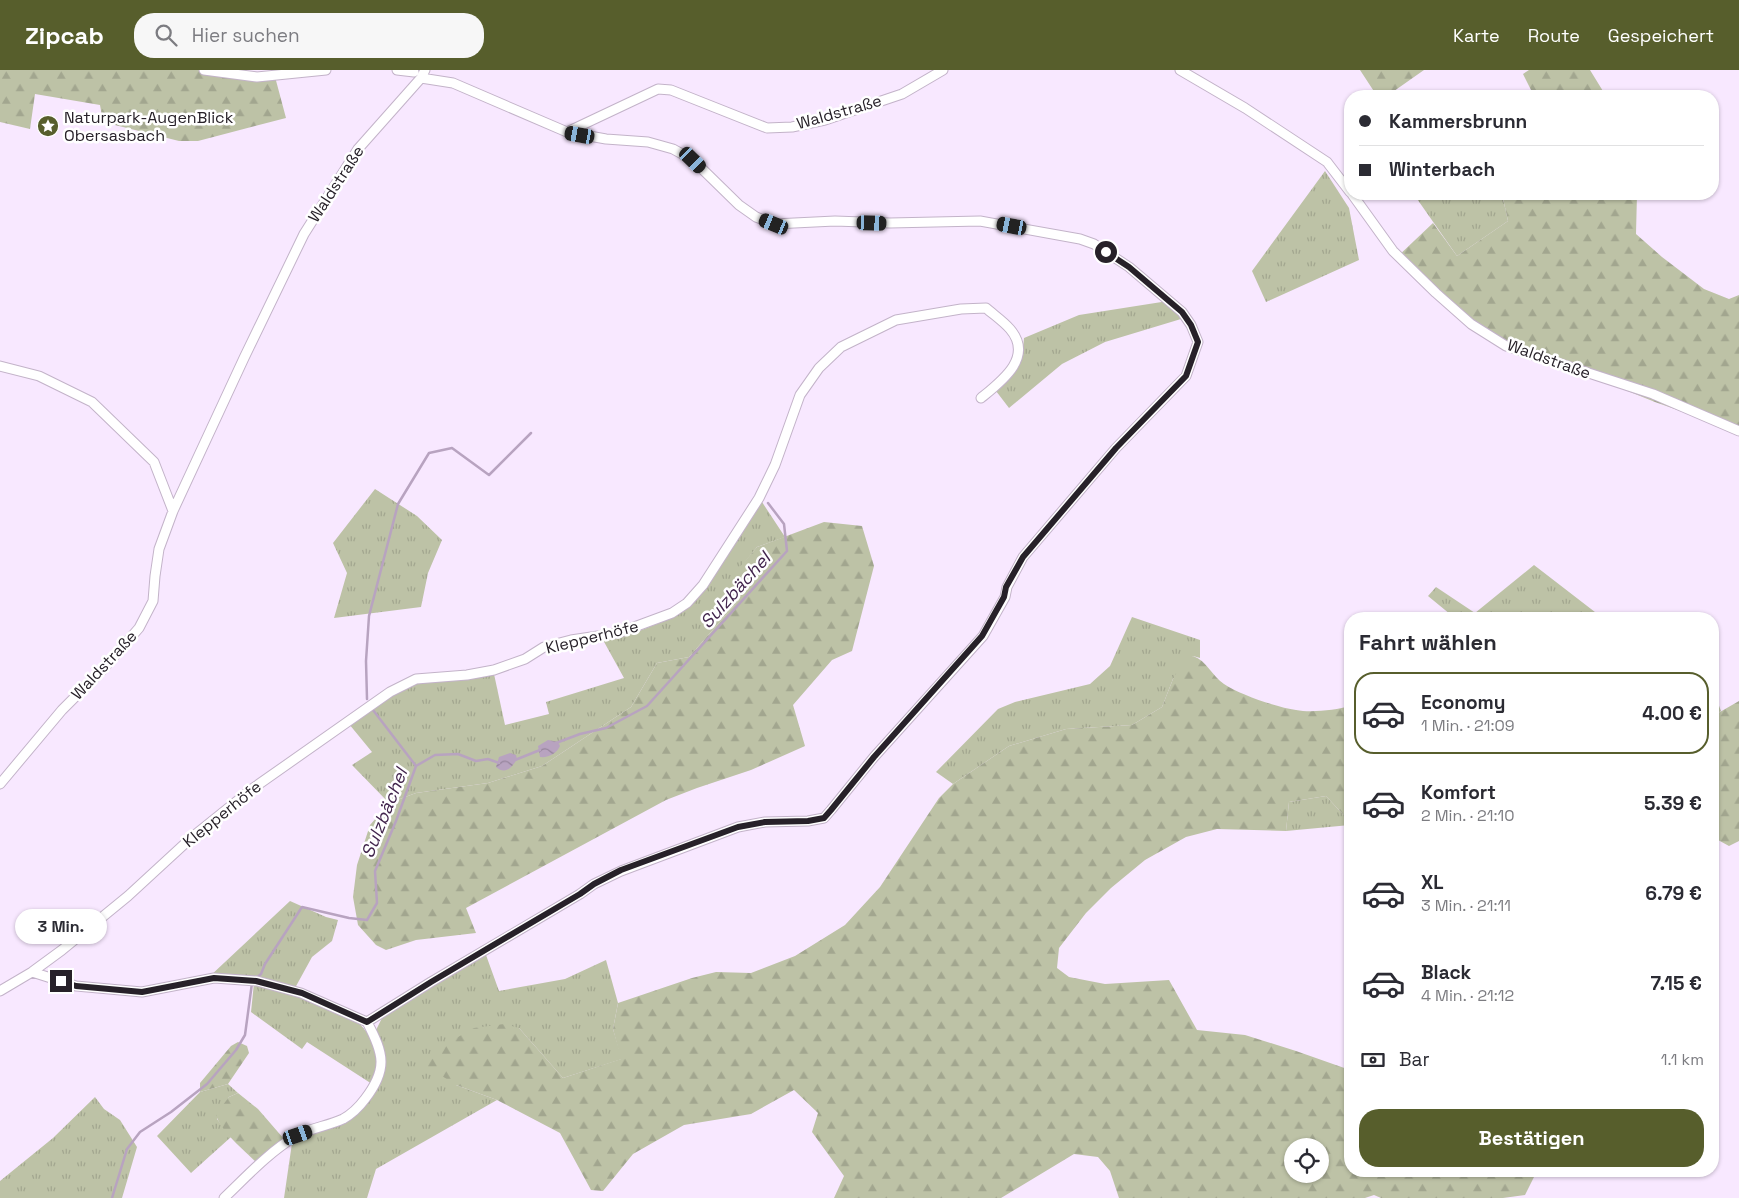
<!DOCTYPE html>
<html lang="de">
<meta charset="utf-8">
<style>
:root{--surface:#fff;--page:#f7f7f7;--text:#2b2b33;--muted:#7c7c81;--line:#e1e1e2;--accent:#575e2c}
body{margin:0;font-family:"Space Grotesk",sans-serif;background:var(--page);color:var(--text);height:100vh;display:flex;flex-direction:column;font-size:19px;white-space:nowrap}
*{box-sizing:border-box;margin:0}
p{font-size:16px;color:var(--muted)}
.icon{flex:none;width:28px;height:28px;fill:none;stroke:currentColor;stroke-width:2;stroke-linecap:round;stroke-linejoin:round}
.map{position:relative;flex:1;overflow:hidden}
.sheet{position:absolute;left:1344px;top:542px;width:375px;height:565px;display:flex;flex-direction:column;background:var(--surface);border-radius:20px;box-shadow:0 1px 4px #0004}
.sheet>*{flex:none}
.banner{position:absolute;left:1344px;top:20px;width:375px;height:110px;border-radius:20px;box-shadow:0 1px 4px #0004;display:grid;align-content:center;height:110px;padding:0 15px;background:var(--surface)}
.buttons{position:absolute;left:1284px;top:1068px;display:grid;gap:10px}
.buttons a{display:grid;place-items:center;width:45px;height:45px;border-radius:50%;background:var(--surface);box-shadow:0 1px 4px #0004;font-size:25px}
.end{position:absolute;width:22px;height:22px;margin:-11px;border:6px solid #272129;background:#fff;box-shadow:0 0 0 2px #fff}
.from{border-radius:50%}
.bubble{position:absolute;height:35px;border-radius:18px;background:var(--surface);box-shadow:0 1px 4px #0004;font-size:16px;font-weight:700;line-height:35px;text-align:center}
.car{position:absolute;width:15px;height:30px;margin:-15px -8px;border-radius:6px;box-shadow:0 0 4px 1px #0007;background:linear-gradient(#222 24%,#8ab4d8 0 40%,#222 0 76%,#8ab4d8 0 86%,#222 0)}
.banner b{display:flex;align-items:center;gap:18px;height:48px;font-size:19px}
.banner b+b{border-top:1px solid var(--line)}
.banner i{width:12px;height:12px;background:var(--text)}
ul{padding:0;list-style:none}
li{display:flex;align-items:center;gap:15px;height:82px;margin:0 10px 8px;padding:0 5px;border:2px solid transparent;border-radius:20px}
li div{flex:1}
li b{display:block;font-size:19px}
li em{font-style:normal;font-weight:700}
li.on{border-color:var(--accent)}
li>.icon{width:45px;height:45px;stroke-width:1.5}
h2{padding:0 15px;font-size:22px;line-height:60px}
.pay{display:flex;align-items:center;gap:12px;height:55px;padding:0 15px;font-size:19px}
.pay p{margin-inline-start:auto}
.cta{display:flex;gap:10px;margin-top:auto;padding:10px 15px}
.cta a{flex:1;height:58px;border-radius:20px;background:var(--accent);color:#fff;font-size:20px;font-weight:700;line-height:58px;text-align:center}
header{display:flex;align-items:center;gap:30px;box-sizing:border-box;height:70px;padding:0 25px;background:var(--accent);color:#fff}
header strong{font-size:24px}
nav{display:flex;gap:28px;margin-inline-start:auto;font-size:18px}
.search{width:350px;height:45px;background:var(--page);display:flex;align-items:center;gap:12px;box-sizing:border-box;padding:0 18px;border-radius:20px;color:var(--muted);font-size:19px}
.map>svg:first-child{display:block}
</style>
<header>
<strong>Zipcab</strong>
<div class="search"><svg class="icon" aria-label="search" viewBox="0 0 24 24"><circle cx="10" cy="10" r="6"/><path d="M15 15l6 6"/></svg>Hier suchen</div>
<nav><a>Karte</a><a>Route</a><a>Gespeichert</a></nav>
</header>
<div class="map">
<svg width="1739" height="1128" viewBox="0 0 1739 1128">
<defs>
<pattern id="grass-tufts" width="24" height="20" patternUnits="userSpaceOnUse" patternTransform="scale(1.25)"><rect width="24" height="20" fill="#bdc2a6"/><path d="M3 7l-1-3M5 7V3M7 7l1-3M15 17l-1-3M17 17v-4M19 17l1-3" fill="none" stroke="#a2a68f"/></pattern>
<pattern id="forest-firs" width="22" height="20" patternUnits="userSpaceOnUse" patternTransform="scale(1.25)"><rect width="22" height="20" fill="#bdc2a6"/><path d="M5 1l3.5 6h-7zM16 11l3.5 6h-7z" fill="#a2a68f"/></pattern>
<pattern id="water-waves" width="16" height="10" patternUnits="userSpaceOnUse" patternTransform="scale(1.25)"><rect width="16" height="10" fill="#b8a3c0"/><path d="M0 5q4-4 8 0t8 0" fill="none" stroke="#96849c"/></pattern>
</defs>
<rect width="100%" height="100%" fill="#f8e8ff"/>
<path fill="url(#grass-tufts)" d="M 1325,101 L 1349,138 L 1359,190 L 1266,232 L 1252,201 Z
M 1418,124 L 1502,124 L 1508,151 L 1457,186 L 1415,126 Z
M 1168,231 L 1181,249 L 1105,272 L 1062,294 L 1009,338 L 996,321 C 1014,301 1022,296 1024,268 L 1079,245 Z
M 375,419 L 417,446 L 442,470 L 428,503 L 421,537 L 334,548 L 347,503 L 333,473 Z
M 762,432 L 785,467 L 757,477 L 740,498 L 739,530 L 689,587 L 657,593 L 631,637 L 542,696 L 488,713 L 416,723 L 389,733 L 352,695 L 372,682 L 349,654 L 385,628 L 419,611 L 494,604 L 505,655 L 549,644 L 546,632 L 624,608 L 603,570 L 634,563 L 674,547 Z
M 1534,495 L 1604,549 L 1570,549 L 1566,546 L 1553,542 L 1529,549 L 1456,549 L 1428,526 L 1436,517 L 1475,543 Z
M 1132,547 L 1200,570 L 1200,588 L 1193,586 L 1173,609 L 1162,637 L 1132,655 L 1066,659 L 1009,676 L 953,714 L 936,702 L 998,639 L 1015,632 L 1090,614 L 1110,596 Z
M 1712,617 L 1721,641 L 1713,646 L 1712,646 Z
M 1326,726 L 1350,752 L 1350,755 L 1286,761 L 1289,732 Z
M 290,831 L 326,847 L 338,850 L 332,871 L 312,887 L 295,918 C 262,909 243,903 209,907 Z
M 486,885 L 499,921 L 565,909 L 606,890 L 618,933 L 613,959 L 622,989 L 563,1008 L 519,958 L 456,1015 L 497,1030 L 376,1099 L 367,1128 L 284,1128 L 292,1073 C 323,1060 380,1035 385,998 C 387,984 381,972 376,960 L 382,948 L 423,920 Z
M 254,913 L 301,926 L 359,953 L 370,966 L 376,979 L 379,992 L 372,1014 L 307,972 L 302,979 L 251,942 Z
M 228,1014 L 238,1023 L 229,1027 L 217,1049 L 231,1067 L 191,1103 L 157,1066 L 200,1022 Z
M 95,1027 L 104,1039 L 120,1050 L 137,1077 L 122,1128 L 0,1128 L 0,1111 L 53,1068 Z"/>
<path fill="url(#forest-firs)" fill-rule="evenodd" d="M 0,0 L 224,0 L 274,3 L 286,48 L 198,71 L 179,71 L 103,52 L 100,35 L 35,24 L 30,59 L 0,52 Z
M 1360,0 L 1424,0 L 1387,26 L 1377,26 Z
M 1529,0 L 1590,0 L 1606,26 L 1534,26 L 1523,4 Z
M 1502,124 L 1637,124 L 1636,164 L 1662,187 L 1704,219 L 1729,229 L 1739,225 L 1739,362 L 1655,332 L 1500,270 L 1437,226 L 1395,189 L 1433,153 L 1457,186 L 1508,151 Z
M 824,452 L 862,456 L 874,496 L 852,581 L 832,590 L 793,635 L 805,676 L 751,700 L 697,718 L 666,730 L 466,838 L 476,863 L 416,870 L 386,880 L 376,875 L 358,855 L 353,827 L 357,795 L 370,755 L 389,733 L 416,723 L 488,713 L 542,696 L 631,637 L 657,593 L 689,587 L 739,530 L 739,498 L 757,477 Z
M 1553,542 L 1566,546 L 1570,549 L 1529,549 Z
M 1193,586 C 1207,591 1212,606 1224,614 C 1240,625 1277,637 1296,640 C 1311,643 1336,640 1350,636 L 1350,752 L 1326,726 L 1289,732 L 1286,761 L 1217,759 L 1186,767 L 1145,790 L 1111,818 L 1086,843 L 1059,878 L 1057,898 L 1069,907 L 1105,914 L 1169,910 L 1197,960 L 1245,965 L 1296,981 L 1350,1000 L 1350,1101 L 1537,1101 L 1525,1125 L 1503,1128 L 1381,1128 L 1374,1125 L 1365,1128 L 1119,1128 L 1110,1101 L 1098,1087 L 1074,1084 L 1001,1128 L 834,1128 L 844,1106 L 812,1062 L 818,1043 L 794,1020 L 751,1044 L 684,1055 L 633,1084 L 603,1121 L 591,1120 L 560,1063 L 497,1030 L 456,1015 L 428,997 L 424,991 L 433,981 L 474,958 L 504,954 L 519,958 L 563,1008 L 621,989 L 613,959 L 618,933 L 692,908 L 716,902 L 751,903 L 795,886 L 845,855 L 880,817 L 939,728 L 953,714 L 1009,676 L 1066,659 L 1132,655 L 1162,637 L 1173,609 L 1184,590 ZM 1292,1076 L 1320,1076 L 1320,1104 L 1292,1104 Z
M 1739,631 L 1739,771 L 1729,776 L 1718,770 L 1713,774 L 1713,646 Z
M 238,972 L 247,976 L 249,983 L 228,1014 L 200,1022 L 200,1013 L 231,976 Z
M 238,1023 L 258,1039 L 284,1069 L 256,1092 C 244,1080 219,1060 216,1044 L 229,1027 Z"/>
<path fill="url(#water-waves)" d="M 548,670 L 558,672 L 560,676 C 557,683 549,688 540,687 L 538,676 Z
M 510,683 L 516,685 L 517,689 C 512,698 505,705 496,697 L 499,687 Z"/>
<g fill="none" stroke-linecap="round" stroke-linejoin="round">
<path stroke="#b8a3c0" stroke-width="2.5" d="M 367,629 L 366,591 L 369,546 L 398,434 L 429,383 L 452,378 L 489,405 L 531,363
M 373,640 L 416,696
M 556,673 L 580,664 L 606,658 L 647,636 L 787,481 L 784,454 L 768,433
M 515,690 L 540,680
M 255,909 L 261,904 L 265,894 L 302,837 L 349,848 L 367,850 L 377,833 L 375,801 L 396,751 L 416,696 L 435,685 L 458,684 L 476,691 L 488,689 L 499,693
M 112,1128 L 127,1079 L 140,1062 L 171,1042 L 207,1014 L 236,980 L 245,965 L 252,913"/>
<g stroke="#c3b3c9" stroke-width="11">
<path id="street" d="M 204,0 L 257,7 L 326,0
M 397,0 L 414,2
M 1180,0 L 1245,38 L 1327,92 L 1350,122
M 567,62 L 658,19 L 671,20 L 767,58 L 792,57 L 825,50 L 902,24 L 943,0
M 1352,124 L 1393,181 L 1436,223 L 1471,254 L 1506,276 L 1653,324 L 1739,361
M 0,296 L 39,306 L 92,332 L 154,392 L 173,441
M 0,714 L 62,640 L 105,597 L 139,558 L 153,531 L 155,506 L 159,479 L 173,441 L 244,288 L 304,164 L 358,79 L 421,8 L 425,0
M 32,902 L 76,916 L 142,922 L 214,908 L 257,911 L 301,923 L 367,952 C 384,984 388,999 365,1029 C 359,1037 352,1044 343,1049 C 328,1056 310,1058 296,1066 C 269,1082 247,1106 224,1128
M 0,921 L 32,902 L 62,880 L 128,826 L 191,768 L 252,719 L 390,622 L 416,609 L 467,605 L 494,600 L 525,589 L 544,577 L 571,570 L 618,563 L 672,543 L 687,533 L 703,515 L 759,428 L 775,395 L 800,325 L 819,298 L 841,277 L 896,250 L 961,239 L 986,238 C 994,245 1003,251 1010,259 C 1034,287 1002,311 981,328
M 367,952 L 431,912 L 580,824 L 594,814 L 621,801 L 738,757 L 765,752 L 808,751 L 824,748 L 831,740 L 874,687 L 983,566 L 1005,527 L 1007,517 L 1023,487 L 1116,378 L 1186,306 L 1198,272 L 1191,255 L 1182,242 L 1129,197 L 1094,174 L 1080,169 L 980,151 L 890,153 L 835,151 L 774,154 L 756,147 L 739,135 L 693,90 L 673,79 L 648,72 L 606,69 L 567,62 L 453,13 L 421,8"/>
</g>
<use href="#street" stroke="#fff" stroke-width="9"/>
</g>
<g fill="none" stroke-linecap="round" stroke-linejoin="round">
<path stroke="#272129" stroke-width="6" d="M 61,911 L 76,916 L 142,922 L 214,908 L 256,911 L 302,923 L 367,952 L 431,912 L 580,824 L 594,814 L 621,800 L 738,757 L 765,752 L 808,751 L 824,748 L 831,740 L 874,687 L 982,566 L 1004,527 L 1006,517 L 1023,487 L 1116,378 L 1186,306 L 1198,272 L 1191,255 L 1182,242 L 1129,197 L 1106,182"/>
</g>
<defs>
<g id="sight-disc" transform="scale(1.125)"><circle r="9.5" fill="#575e2c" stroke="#fff"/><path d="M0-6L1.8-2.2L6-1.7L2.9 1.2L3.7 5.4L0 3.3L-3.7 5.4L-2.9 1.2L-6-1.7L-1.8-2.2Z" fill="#fff"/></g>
</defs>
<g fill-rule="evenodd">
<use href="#sight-disc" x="48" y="56"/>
</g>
<g text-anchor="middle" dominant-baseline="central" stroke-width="5" stroke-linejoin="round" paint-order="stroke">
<g font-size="16" fill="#272129" stroke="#fff">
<text transform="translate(839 42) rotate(-16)">Waldstraße</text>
<text transform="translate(336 114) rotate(-57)">Waldstraße</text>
<text transform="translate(1549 289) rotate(20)">Waldstraße</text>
<text transform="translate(592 567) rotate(-14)">Klepperhöfe</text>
<text transform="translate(104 595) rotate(-47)">Waldstraße</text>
<text transform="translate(222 744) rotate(-39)">Klepperhöfe</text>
</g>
<g font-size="16" fill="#272129" stroke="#fff" text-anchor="start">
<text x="64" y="47">Naturpark-AugenBlick<tspan x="64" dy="18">Obersasbach</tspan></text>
</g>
<g font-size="18" font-style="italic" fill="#42254d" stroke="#fff">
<text transform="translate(735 520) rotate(-48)">Sulzbächel</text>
<text transform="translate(384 743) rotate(-68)">Sulzbächel</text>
</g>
</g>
</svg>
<div class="buttons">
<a><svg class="icon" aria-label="locate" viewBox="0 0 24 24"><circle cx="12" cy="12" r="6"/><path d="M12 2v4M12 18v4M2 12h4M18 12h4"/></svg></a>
</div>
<i class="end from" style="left:1106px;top:182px"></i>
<i class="end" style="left:61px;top:911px"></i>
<div class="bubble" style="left:15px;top:839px;width:92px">3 Min.</div>
<i class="car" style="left:580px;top:65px;rotate:280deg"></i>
<i class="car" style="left:693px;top:90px;rotate:134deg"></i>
<i class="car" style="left:872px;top:153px;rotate:92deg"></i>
<i class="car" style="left:774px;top:154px;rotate:292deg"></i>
<i class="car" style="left:1012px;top:156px;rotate:281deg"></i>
<i class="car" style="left:298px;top:1065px;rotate:71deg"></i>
<div class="banner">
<b><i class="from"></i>Kammersbrunn</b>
<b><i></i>Winterbach</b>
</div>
<section class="sheet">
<h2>Fahrt wählen</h2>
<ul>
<li class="on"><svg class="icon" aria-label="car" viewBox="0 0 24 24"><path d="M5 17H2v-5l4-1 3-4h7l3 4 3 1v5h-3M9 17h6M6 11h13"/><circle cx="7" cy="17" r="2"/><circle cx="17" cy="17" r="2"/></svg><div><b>Economy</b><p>1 Min. · 21:09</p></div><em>4.00 €</em></li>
<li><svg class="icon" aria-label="car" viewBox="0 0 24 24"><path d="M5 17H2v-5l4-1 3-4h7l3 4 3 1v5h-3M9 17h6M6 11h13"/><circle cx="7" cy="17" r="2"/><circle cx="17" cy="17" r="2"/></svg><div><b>Komfort</b><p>2 Min. · 21:10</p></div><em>5.39 €</em></li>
<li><svg class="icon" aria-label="car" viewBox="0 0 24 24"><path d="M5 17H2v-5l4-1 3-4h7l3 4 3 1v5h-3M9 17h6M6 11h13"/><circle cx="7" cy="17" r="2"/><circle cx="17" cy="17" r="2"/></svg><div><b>XL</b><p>3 Min. · 21:11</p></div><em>6.79 €</em></li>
<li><svg class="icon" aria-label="car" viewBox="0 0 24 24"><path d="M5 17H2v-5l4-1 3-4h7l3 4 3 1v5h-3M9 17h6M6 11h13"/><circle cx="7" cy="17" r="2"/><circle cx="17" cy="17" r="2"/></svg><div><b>Black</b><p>4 Min. · 21:12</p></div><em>7.15 €</em></li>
</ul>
<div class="pay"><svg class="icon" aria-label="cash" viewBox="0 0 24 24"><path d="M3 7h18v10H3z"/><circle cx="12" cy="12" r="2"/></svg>Bar<p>1.1 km</p></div>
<div class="cta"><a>Bestätigen</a></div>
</section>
</div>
